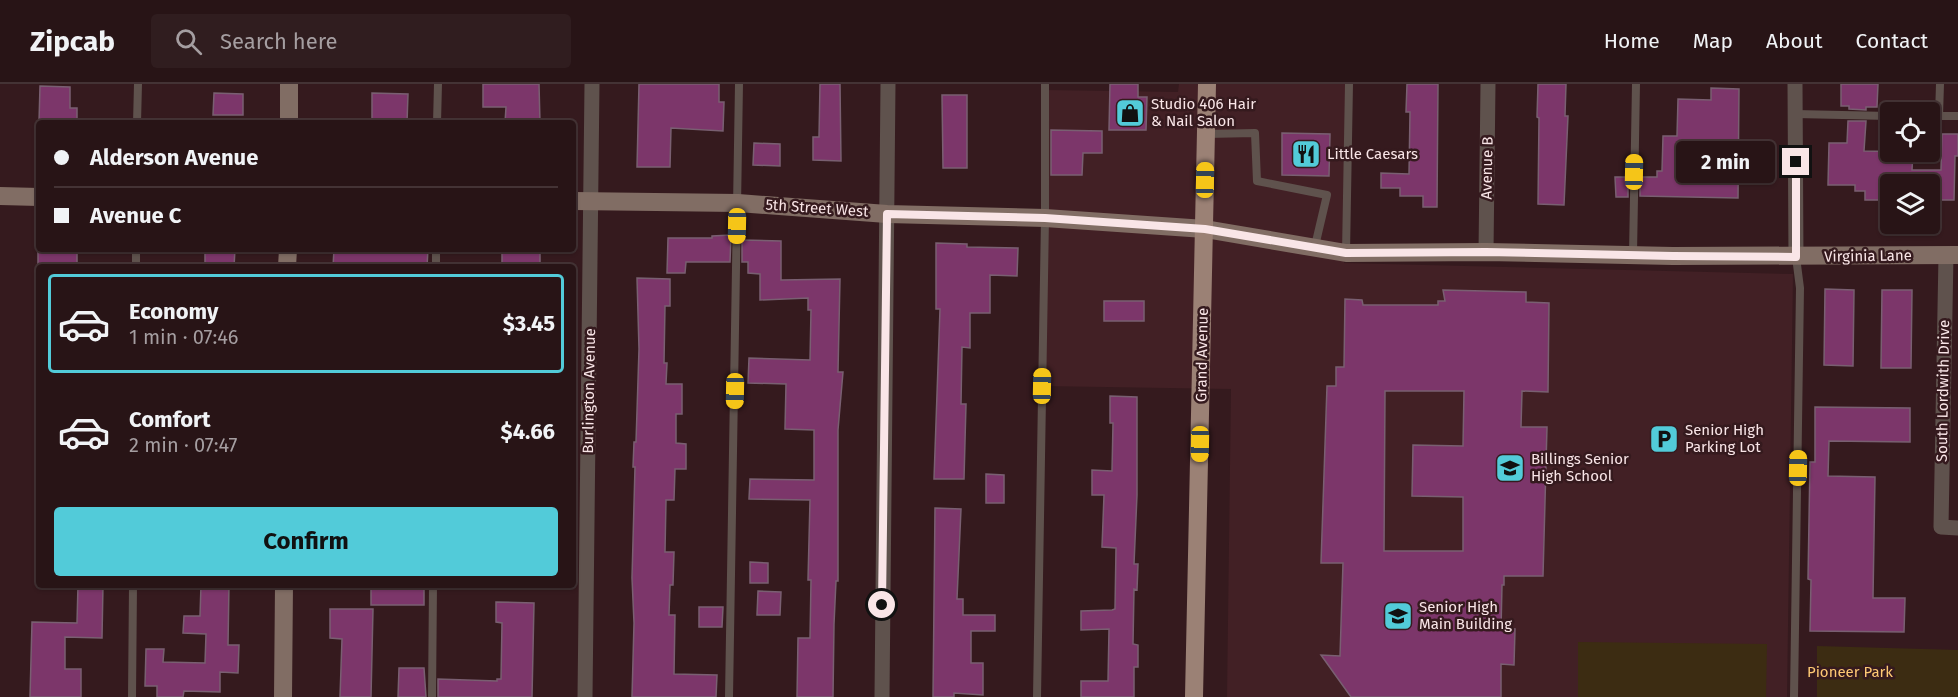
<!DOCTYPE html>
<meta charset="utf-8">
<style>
:root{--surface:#281416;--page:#301d1f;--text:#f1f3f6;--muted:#a59ea1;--line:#443335;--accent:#52cbd9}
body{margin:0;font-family:"Fira Sans",sans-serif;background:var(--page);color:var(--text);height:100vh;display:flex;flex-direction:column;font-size:22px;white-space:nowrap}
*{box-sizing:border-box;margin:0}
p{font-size:20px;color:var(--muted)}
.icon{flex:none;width:33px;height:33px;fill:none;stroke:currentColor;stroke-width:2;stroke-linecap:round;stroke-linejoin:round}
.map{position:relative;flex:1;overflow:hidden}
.panel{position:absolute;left:36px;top:180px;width:540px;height:324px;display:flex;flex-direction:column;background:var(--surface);border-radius:6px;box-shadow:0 2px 4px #0004,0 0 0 2px var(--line)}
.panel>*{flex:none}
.guide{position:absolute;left:36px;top:36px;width:540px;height:132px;border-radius:6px;box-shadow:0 2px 4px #0004,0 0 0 2px var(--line);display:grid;align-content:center;height:132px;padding:0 18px;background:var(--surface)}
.tools{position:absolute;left:1880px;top:18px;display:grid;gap:12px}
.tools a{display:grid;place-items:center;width:60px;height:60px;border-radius:6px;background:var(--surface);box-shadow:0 2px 4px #0004,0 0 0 2px var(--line);font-size:30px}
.end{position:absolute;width:27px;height:27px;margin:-14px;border:8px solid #f9e5e7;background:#111;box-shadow:0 0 0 3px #111}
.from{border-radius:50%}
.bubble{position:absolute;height:42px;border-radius:6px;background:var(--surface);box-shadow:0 2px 4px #0004,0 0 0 2px var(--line);font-size:20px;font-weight:700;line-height:42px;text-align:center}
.car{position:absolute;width:18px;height:36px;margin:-18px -9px;border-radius:8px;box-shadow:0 0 4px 2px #0007;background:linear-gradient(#f5c518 24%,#345 0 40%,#f5c518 0 76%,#345 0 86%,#f5c518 0)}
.guide b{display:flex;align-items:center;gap:21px;height:57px;font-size:22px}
.guide b+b{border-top:2px solid var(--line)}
.guide i{width:15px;height:15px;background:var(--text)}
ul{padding:10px 0 0;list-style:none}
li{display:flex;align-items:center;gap:18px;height:99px;margin:0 12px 9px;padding:0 6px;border:3px solid transparent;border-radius:6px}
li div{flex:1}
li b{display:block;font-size:22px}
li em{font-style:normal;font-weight:700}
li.selected{border-color:var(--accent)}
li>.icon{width:54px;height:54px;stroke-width:1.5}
.cta{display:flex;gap:12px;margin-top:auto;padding:12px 18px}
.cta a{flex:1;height:69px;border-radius:6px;background:var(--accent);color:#111;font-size:24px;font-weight:700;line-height:69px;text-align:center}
header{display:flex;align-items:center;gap:36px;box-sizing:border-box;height:84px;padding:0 30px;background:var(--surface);border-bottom:2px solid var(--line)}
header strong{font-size:28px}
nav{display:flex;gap:33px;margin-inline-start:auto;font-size:21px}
.search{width:420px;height:54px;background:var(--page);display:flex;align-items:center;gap:15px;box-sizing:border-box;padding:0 21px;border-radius:6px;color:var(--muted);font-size:22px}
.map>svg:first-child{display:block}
</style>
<header>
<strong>Zipcab</strong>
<div class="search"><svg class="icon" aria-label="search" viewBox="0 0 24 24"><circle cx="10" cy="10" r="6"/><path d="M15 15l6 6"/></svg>Search here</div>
<nav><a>Home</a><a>Map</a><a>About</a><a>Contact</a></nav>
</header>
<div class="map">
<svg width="1958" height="613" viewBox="0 0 1958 613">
<rect width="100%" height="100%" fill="#351a1e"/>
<path fill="#422025" d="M 1179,0 L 1349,0 L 1346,169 L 1344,179 L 1793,190 L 1787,613 L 1227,613 L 1231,305 L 1042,302 L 1045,6 L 1178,8 Z"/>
<path fill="#3c2c12" d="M 1578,558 L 1767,560 L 1766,613 L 1578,613 Z
M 1817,562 L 1958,566 L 1958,613 L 1817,613 Z"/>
<path fill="#7c366a" stroke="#795f71" stroke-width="1.5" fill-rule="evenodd" d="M 483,0 L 539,0 L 540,39 L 505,39 L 506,23 L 483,23 Z
M 639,0 L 719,0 L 719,18 L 724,18 L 723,47 L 671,44 L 670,83 L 637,83 Z
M 820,0 L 840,0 L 841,77 L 813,76 L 813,53 L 819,53 Z
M 1110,0 L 1138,0 L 1138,13 L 1147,13 L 1146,46 L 1109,46 Z
M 1407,0 L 1438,0 L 1437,123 L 1423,123 L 1423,112 L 1400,112 L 1400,104 L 1381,104 L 1381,89 L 1409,90 L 1410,28 L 1406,28 Z
M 1538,0 L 1566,0 L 1565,32 L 1568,32 L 1564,121 L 1538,120 L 1539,34 L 1537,33 Z
M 1841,0 L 1878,0 L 1877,23 L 1866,23 L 1866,26 L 1849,25 L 1849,22 L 1841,22 Z
M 40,2 L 70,3 L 70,24 L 77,24 L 77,39 L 39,38 Z
M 1711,4 L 1739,5 L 1738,114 L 1640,112 L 1640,93 L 1657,93 L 1657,87 L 1662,87 L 1663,52 L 1677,52 L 1678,15 L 1711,16 Z
M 214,9 L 243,10 L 243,31 L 213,31 Z
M 372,9 L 408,10 L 407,39 L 372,39 Z
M 942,11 L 967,11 L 967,84 L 943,84 Z
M 1848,37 L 1866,37 L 1864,67 L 1913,68 L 1912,86 L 1941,86 L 1942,50 L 1958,50 L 1958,72 L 1955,72 L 1954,116 L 1929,116 L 1929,100 L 1890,100 L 1890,116 L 1865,116 L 1865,107 L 1855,107 L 1855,101 L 1828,101 L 1829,59 L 1847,59 Z
M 1051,46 L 1102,47 L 1102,69 L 1083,69 L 1082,91 L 1051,91 Z
M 1282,49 L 1330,50 L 1329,92 L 1282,91 Z
M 754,59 L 780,60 L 780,82 L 753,81 Z
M 1615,93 L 1628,93 L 1628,113 L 1616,113 Z
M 731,151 L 730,178 L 686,178 L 685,189 L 667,189 L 668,154 L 712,154 L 712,152 Z
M 742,156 L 781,157 L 781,196 L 840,195 L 838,288 L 843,288 L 838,346 L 838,497 L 836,497 L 834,540 L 833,613 L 797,613 L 798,554 L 810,554 L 811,496 L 808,496 L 810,416 L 749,415 L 750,395 L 814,396 L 814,346 L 785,345 L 786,300 L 748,299 L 749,274 L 810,276 L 811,226 L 808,226 L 808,214 L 760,216 L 760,190 L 748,189 L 748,178 L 742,178 Z
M 936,159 L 967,160 L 967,163 L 1018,164 L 1017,192 L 990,191 L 990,229 L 970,229 L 970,264 L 962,263 L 961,320 L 966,320 L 964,395 L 934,395 L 940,225 L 936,225 Z
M 38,165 L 77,165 L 77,183 L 38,183 Z
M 205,165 L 235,165 L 234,183 L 205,183 Z
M 334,165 L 428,165 L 427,183 L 333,183 Z
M 502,165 L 540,165 L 540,183 L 502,183 Z
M 637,194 L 670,195 L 670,222 L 665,222 L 664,279 L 667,279 L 666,300 L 682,300 L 682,330 L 676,330 L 676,359 L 686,360 L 686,385 L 675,385 L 674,416 L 666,416 L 665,468 L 674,468 L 673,501 L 670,501 L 669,531 L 675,531 L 674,590 L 717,591 L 716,613 L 632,613 L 634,539 L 632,494 L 635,383 L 633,383 L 634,358 L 636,358 L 639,265 Z
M 1825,205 L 1854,206 L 1853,282 L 1824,281 Z
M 1443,206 L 1526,208 L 1526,218 L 1549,219 L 1548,308 L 1522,307 L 1521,343 L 1547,343 L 1543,492 L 1504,492 L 1504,501 L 1502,501 L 1501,545 L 1515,545 L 1514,581 L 1501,580 L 1501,613 L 1351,613 L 1321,571 L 1340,572 L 1343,479 L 1321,479 L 1327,302 L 1336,302 L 1336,283 L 1344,283 L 1345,215 L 1362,216 L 1363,221 L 1438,221 L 1438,217 L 1445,217 ZM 1385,307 L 1464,307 L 1463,362 L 1413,361 L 1412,412 L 1463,413 L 1463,467 L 1384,467 Z
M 1882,206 L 1912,206 L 1911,284 L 1881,284 Z
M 1104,217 L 1144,217 L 1144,237 L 1104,237 Z
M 1110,312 L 1137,313 L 1137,411 L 1134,480 L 1138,480 L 1137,506 L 1134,505 L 1133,560 L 1138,561 L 1138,583 L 1134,583 L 1134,613 L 1081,613 L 1081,597 L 1108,597 L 1109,545 L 1081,546 L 1081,527 L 1112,526 L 1115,525 L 1116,464 L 1102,463 L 1104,411 L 1092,411 L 1092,386 L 1112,387 L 1113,339 L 1110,339 Z
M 1815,323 L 1910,324 L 1910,358 L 1829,357 L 1828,392 L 1875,393 L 1873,514 L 1905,514 L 1904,548 L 1810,547 L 1811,496 L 1808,495 L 1810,378 L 1815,378 Z
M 986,390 L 1004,391 L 1004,419 L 986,419 Z
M 935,424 L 961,425 L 957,515 L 963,515 L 963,531 L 995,531 L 995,547 L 971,547 L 971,579 L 983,579 L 983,611 L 954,609 L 954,613 L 933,613 Z
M 750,478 L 768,479 L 768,499 L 750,499 Z
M 78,501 L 103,501 L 102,554 L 65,553 L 65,585 L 81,585 L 81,613 L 30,613 L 32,538 L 77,539 Z
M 201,501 L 229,501 L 228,561 L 239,561 L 238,589 L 220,588 L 220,608 L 184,607 L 183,613 L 157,613 L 157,602 L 145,602 L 146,565 L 164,565 L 163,578 L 205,579 L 206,550 L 183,549 L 184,532 L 200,532 Z
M 371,501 L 424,501 L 424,521 L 371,521 Z
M 758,507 L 781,508 L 780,531 L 757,531 Z
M 496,518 L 534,519 L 532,613 L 438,613 L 438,595 L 497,597 L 497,595 L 501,595 L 502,539 L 496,538 Z
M 699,523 L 723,523 L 722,543 L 699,543 Z
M 330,525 L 373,525 L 371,613 L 340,613 L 342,555 L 330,554 Z
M 399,584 L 424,584 L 426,613 L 398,613 Z"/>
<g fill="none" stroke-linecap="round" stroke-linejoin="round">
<path stroke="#5f524d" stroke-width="8" d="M 1795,30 L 1890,32
M 1929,32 L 1958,32
M 1939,32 L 1940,0
M 137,39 L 138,0
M 437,39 L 438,0
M 1206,50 L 1255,49 L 1257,97 L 1327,111 L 1315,162
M 1346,169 L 1349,0
M 1633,170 L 1636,0
M 136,183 L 136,165
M 436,183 L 436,165
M 132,613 L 133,501
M 432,613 L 433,501
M 729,613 L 739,0
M 1037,613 L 1045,134 L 1045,0
M 1794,613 L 1800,204 L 1796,173"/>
<path stroke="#5f524d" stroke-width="15" d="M 1795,0 L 1796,173
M 1486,168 L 1488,0
M 1946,171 L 1941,443 L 1958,444
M 585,613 L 592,0
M 882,613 L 888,0"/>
<path stroke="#816d64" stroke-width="18" d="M 289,39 L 289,0
M 0,112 L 39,113
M 573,117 L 738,119 L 887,130 L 1045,134 L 1205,145 L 1346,169 L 1486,168 L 1673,172 L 1958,171
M 287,183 L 288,165
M 283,613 L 284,501"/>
<path stroke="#9b8175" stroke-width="18" d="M 1194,613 L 1207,0"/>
</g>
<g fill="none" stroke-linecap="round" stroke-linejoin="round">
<path stroke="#f9e5e7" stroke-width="8" d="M 882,521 L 887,130 L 1045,134 L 1205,145 L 1346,169 L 1486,168 L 1673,172 L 1796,173 L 1796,78"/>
</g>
<defs>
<g id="shop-square" transform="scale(1.5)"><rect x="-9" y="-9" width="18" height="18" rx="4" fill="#52cbd9" stroke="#351a1e"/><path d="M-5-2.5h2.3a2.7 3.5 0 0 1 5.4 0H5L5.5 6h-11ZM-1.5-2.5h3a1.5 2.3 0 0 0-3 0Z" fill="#111"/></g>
<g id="restaurant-square" transform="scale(1.5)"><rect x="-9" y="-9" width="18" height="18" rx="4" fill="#52cbd9" stroke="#351a1e"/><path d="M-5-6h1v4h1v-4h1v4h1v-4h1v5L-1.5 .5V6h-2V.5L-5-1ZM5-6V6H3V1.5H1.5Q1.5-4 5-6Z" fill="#111"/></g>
<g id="parking-square" transform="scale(1.5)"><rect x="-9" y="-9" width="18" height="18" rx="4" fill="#52cbd9" stroke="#351a1e"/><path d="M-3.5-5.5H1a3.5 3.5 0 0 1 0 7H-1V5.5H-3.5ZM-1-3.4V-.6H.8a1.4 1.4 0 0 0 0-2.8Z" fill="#111"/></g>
<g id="school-square" transform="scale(1.5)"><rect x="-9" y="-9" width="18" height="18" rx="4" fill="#52cbd9" stroke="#351a1e"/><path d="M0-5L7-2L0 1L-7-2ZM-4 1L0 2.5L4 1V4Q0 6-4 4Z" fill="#111"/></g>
</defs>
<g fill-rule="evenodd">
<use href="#shop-square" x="1130" y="29"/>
<use href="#restaurant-square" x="1306" y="70"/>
<use href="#parking-square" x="1664" y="355"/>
<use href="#school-square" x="1510" y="384"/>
<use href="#school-square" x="1398" y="532"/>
</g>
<g text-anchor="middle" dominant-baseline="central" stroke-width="5" stroke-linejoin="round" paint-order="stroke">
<g font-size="15" fill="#f9e5e7" stroke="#351a1e" text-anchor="start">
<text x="1151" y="20">Studio 406 Hair<tspan x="1151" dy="17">&amp; Nail Salon</tspan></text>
<text x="1327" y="70">Little Caesars</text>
<text x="1685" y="346">Senior High<tspan x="1685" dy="17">Parking Lot</tspan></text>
<text x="1531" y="375">Billings Senior<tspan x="1531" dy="17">High School</tspan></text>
<text x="1419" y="523">Senior High<tspan x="1419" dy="17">Main Building</tspan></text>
</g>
<g font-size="15" fill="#f9e5e7" stroke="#351a1e">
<text transform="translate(1487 84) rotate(-89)">Avenue B</text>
<text transform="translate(817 124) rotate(4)">5th Street West</text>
<text transform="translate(1868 172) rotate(-1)">Virginia Lane</text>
<text transform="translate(1202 271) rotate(-89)">Grand Avenue</text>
<text transform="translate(589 307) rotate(-89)">Burlington Avenue</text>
<text transform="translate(1943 307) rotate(-89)">South Lordwith Drive</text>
</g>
<g font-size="15" fill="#fec974" stroke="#351a1e">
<text x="1850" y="588">Pioneer Park</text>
</g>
</g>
</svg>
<div class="tools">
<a><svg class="icon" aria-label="locate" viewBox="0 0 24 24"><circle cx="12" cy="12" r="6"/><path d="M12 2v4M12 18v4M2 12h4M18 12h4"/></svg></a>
<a><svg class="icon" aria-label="layers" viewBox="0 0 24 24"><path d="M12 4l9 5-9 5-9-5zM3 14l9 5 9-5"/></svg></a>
</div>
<i class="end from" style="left:882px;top:521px"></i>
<i class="end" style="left:1796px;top:78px"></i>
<div class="bubble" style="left:1676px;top:57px;width:99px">2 min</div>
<i class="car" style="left:1634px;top:88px;rotate:1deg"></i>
<i class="car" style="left:1205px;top:96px;rotate:1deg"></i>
<i class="car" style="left:737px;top:142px;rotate:181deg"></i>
<i class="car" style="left:1042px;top:302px;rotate:1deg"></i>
<i class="car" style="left:735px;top:307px;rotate:181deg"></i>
<i class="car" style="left:1200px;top:360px;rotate:181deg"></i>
<i class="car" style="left:1798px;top:384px;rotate:1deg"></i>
<div class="guide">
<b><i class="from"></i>Alderson Avenue</b>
<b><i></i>Avenue C</b>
</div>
<section class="panel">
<ul>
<li class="selected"><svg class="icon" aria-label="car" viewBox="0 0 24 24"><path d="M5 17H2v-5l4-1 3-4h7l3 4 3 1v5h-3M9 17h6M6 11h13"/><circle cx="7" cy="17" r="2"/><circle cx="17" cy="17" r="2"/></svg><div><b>Economy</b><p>1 min · 07:46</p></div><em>$3.45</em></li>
<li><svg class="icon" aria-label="car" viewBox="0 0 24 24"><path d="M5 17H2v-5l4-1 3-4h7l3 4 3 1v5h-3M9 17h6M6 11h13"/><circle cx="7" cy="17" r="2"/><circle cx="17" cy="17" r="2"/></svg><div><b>Comfort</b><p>2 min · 07:47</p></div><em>$4.66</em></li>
</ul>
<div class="cta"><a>Confirm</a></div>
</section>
</div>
